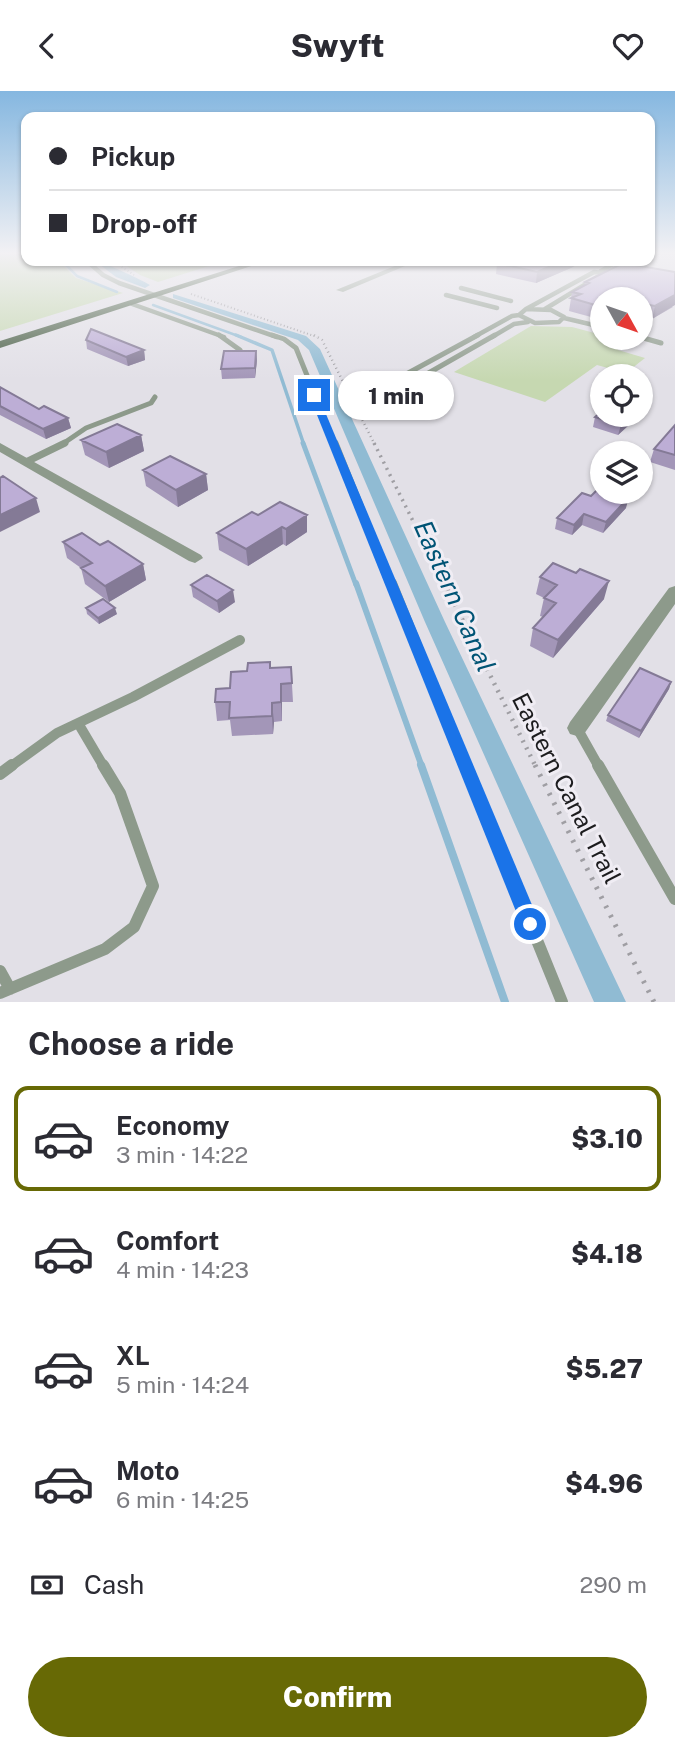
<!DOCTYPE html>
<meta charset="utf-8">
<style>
:root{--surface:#fff;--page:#f2f2f3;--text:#2b2b33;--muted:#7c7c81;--line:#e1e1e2;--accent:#676905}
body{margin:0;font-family:"Public Sans",sans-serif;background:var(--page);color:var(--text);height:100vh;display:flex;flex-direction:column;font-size:26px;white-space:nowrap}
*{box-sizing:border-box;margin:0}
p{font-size:23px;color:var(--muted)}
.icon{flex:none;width:38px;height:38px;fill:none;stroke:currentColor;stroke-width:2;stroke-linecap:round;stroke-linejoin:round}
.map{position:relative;height:911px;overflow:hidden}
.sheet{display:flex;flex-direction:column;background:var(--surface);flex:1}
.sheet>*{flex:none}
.banner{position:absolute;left:21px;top:21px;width:634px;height:154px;border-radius:14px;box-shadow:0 2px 5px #0004;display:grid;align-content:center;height:154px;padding:0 28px;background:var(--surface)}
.needle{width:46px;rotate:130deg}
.controls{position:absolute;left:590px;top:196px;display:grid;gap:14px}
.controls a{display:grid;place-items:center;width:63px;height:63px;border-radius:50%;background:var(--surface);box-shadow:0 2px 5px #0004;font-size:35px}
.end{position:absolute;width:32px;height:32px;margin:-16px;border:9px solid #1a73e8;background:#fff;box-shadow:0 0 0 4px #fff}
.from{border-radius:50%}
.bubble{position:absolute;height:49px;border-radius:24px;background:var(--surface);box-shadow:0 2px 5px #0004;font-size:23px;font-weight:800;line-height:49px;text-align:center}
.banner b{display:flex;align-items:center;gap:24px;height:66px;font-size:26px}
.banner b+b{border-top:2px solid var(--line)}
.banner i{width:18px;height:18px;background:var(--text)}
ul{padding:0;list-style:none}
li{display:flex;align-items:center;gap:21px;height:105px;margin:0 14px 10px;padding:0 14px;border:4px solid transparent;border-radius:14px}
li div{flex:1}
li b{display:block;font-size:26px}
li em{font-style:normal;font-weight:800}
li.on{border-color:var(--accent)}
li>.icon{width:63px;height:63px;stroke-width:1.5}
h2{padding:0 28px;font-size:32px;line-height:84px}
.pay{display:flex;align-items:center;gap:18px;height:77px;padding:0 28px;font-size:26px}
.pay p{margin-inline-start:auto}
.action{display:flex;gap:14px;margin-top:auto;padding:14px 28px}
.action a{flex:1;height:80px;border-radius:42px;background:var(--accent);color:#fff;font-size:28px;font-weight:800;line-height:80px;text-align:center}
header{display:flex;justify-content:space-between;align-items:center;height:91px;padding:0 28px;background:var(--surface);font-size:32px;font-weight:800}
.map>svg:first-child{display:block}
</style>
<header><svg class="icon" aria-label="back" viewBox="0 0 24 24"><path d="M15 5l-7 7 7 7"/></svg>Swyft<svg class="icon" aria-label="heart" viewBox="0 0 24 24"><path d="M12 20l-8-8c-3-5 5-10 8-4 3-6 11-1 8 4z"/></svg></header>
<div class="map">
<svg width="675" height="911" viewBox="0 0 675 911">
<rect width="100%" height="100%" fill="#e2e0e7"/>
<path fill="#c6d8b1" d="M 0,161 L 26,161 L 26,170 L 59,170 L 76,187 L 123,202 L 0,240 Z
M 119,170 L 225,170 L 158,191 L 140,184 Z
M 531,235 L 572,236 L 602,244 L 602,247 L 618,249 L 618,259 L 645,267 L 626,282 L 597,274 L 545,311 L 454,281 Z"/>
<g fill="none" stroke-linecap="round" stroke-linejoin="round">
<path stroke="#90bbd3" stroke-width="2.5" d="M 62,170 L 77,185 L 117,201
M 153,214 L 241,246"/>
<path stroke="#90bbd3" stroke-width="3.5" d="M 236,244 L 272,259 L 304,354"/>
<path stroke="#90bbd3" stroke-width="5" d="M 303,352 L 356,494"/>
<path stroke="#90bbd3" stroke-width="6" d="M 356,492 L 422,676"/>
<path stroke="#90bbd3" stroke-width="8" d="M 421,674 L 505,911"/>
<path fill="#90bbd3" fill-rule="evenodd" d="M 95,170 C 102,170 142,189 150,194 L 145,197 L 116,186 Z
M 173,203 L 306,245 L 320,258 L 445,531 L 626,911 L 594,911 L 425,531 L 309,259 L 298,249 L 173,207 Z"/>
<path stroke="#9f9ea3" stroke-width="2" stroke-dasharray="1 2.5" stroke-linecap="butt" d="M 113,170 L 134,184
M 191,203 L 317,246"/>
<path stroke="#9f9ea3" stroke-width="2.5" stroke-dasharray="1 3.5" stroke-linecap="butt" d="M 314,244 L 322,249 L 375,354"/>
<path stroke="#9f9ea3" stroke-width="3.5" stroke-dasharray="2 5" stroke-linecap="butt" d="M 374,352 L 445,494"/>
<path stroke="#9f9ea3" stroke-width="4.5" stroke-dasharray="2 6" stroke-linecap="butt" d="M 444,492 L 536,676"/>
<path stroke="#9f9ea3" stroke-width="5" stroke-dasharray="2.5 8" stroke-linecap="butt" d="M 535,674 L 654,911"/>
<path stroke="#8d9a8b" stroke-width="4.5" d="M 87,170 L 103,184 L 119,192 L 277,246
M 601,180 L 618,170
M 461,197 L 511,210
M 446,204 L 497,217
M 132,213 L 224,246
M 526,218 L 551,219 L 564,226 L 559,231 L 535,232 L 519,224 Z
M 526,218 L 594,181 L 604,182 L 545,218
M 564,227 L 602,236
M 474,246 L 512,225 L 519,224
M 492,246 L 514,233 L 528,231"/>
<path stroke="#8d9a8b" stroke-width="5" d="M 219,244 L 240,259
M 272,244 L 284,248 L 296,257 L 335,354
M 640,246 L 661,252
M 399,290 C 415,288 428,289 440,300 L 436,307 C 419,315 396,317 385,299 L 399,287 L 478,244
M 425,290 L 425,284 L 495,244
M 61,354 L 86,337 L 151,312 L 155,306"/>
<path stroke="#8d9a8b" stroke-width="7" d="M 335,352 L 392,494
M 26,371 L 65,352"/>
<path stroke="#8d9a8b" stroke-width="10" d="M 392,492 L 466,676
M 78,632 L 104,676
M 577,637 L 599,676
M 10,676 L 57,642 L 133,606 L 240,549"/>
<path stroke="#8d9a8b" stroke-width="12" d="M 466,674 L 562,911
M 598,674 L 675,808
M 0,683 L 12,674
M 0,880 L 10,898
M 0,902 L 105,858 L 134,836 L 153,795 L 120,702 L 103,674"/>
<path fill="#8d9a8b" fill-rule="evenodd" d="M 407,170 L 417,170 L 343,201 L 336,199 Z
M 0,352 L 201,464 L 203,467 L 195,472 L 189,470 L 0,361 Z
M 675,495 L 675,513 L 584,643 L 577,645 L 570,643 L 567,637 L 570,631 L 669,497 Z"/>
<path fill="#495e45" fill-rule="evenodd" d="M 255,170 L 267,170 L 0,257 L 0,250 Z"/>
</g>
<path fill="#a396b8" d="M 497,172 L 573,176 L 536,192 L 496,183 Z
M 585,191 L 673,216 L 652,228 L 640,225 L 602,208 L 602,229 L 569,220 L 572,201 L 584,195 Z
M 86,249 L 144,259 L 145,269 L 128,275 L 87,258 Z
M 256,260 L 257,269 L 255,287 L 222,288 L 221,278 Z
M 0,296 L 39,318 L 68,327 L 71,337 L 46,348 L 0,324 Z
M 641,323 L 618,344 L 593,336 L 595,326 Z
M 675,334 L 675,379 L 650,371 L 654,358 Z
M 141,344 L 144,360 L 109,377 L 85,364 L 81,349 Z
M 143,379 L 206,383 L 208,399 L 178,416 L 146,395 Z
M 591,405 L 626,417 L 603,442 L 582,434 L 572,444 L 555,438 L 557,427 Z
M 258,424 L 307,441 L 286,455 L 283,453 L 248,475 L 219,459 L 217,442 Z
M 63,451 L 100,454 L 143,473 L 146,489 L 109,511 L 85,493 L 81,477 L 67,467 Z
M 540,486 L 604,508 L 553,567 L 530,555 L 533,537 L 543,526 L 540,525 L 544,507 L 536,503 Z
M 191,494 L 235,511 L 219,522 L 193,506 Z
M 86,517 L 117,523 L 99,533 L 87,523 Z
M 291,576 L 293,611 L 282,611 L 282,630 L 274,631 L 273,643 L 232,645 L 230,629 L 217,630 L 215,611 L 247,580 L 270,577 Z
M 671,591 L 669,598 L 639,647 L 606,630 L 608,624 Z"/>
<path fill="#847a96" d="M 563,170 L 583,170 L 573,176 L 536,192 L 537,181 Z
M 675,204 L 675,214 L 652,228 L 655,215 Z
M 644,213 L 641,225 L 640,214 Z
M 144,259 L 145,269 L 128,275 L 126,266 Z
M 256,260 L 257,269 L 255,287 L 255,277 Z
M 644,313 L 641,323 L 618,344 L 621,334 L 632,324 L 640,324 L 640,316 Z
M 68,327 L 71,337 L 46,348 L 43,338 Z
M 141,344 L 144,360 L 109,377 L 106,361 Z
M 206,383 L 208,399 L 178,416 L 176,399 Z
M 629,406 L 626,417 L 603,442 L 606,431 Z
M 36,407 L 40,421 L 0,441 L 0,424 Z
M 584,423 L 582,434 L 572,444 L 574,434 Z
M 307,424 L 307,441 L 286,455 L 286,438 Z
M 282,436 L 283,453 L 248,475 L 246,458 Z
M 143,473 L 146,489 L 109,511 L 105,495 Z
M 609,490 L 604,508 L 553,567 L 558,549 Z
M 233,499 L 235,511 L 219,522 L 217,510 Z
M 115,517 L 117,523 L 99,533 L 98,527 Z
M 671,591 L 669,598 L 639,647 L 641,640 Z
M 281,593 L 282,611 L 282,630 L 281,611 Z
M 272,612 L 274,631 L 273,643 L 272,625 Z"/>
<path fill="#bdaed6" stroke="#847a96" stroke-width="2" d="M 501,170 L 563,170 L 537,181 L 497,172 Z
M 623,172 L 675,181 L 675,204 L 655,215 L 644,213 L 640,214 L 640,208 L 602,208 L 602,216 L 571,207 L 581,203 L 572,201 L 589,192 L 585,191 Z
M 91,238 L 144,259 L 126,266 L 86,249 Z
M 224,260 L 256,260 L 255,277 L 221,278 Z
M 0,296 L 39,318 L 44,315 L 68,327 L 43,338 L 0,315 Z
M 602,320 L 602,324 L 632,324 L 621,334 L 595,326 Z
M 117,333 L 141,344 L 106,361 L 81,349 Z
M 675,334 L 675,364 L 654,358 Z
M 170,365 L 206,383 L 176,399 L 143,379 Z
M 3,385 L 36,407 L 0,424 L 0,387 Z
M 600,396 L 602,397 L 602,401 L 613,401 L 629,406 L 606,431 L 584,423 L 574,434 L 557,427 L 582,402 L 591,405 Z
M 280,411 L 307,424 L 286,438 L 282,436 L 246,458 L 217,442 L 252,421 L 258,424 Z
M 82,442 L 100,454 L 108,450 L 143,473 L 105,495 L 81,477 L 92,472 L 63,451 Z
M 553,472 L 576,482 L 580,478 L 609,490 L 558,549 L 533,537 L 556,512 L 544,507 L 557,494 L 540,486 Z
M 207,484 L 233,499 L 217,510 L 191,494 Z
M 103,508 L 115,517 L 98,527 L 86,517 Z
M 270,571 L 270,577 L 291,576 L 292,592 L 281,593 L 281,611 L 272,612 L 272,625 L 229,627 L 230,611 L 215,611 L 216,598 L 230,597 L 231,581 L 247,580 L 248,572 Z
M 640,577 L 671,591 L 641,640 L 608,624 Z"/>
<linearGradient id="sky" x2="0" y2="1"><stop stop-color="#85b7e0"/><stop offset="0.56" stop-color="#f2f1f4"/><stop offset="1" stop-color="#f2f1f4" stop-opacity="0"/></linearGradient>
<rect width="675" height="289" fill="url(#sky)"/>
<path fill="#1a73e8" d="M 314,301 L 318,304 L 540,833 L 537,840 L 530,843 L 524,840 L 521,833 L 309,304 Z"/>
<g text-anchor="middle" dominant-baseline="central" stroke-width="6" stroke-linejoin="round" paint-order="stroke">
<g font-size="24" fill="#1c1c1e" stroke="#f0edf4">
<text transform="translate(567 697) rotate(63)">Eastern Canal Trail</text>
</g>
<g font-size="26" font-style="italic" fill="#005475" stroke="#f0edf4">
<text transform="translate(455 505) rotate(66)">Eastern Canal</text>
</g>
</g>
</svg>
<div class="controls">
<a><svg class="needle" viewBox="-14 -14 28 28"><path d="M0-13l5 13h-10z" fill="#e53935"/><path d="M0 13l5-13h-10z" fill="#7c7c81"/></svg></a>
<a><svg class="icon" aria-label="locate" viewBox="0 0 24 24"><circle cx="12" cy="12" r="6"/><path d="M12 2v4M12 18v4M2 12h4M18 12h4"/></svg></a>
<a><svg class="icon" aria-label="layers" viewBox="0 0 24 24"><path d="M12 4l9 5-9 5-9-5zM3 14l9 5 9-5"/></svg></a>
</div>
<i class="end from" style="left:530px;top:833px"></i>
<i class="end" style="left:314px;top:304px"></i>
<div class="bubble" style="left:338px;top:280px;width:116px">1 min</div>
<div class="banner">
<b><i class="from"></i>Pickup</b>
<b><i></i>Drop-off</b>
</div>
</div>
<section class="sheet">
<h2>Choose a ride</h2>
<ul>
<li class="on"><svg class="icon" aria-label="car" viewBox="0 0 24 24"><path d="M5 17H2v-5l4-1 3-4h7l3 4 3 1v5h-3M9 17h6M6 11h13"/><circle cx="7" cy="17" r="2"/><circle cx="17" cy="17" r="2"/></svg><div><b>Economy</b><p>3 min · 14:22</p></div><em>$3.10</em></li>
<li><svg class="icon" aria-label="car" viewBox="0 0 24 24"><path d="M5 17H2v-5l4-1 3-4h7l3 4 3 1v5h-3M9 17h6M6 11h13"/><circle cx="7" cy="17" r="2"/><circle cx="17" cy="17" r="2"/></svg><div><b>Comfort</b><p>4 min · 14:23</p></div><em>$4.18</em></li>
<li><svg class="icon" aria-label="car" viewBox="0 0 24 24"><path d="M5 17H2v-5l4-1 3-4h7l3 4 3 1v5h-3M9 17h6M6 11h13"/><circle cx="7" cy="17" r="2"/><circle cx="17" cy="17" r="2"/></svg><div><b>XL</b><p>5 min · 14:24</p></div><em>$5.27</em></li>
<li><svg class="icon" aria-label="car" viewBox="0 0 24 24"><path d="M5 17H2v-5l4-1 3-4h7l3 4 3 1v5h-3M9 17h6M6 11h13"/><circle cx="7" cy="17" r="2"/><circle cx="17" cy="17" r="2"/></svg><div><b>Moto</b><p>6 min · 14:25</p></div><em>$4.96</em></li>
</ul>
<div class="pay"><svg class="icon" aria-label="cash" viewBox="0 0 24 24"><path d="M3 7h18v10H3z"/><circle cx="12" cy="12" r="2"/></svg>Cash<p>290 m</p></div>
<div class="action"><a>Confirm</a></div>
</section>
